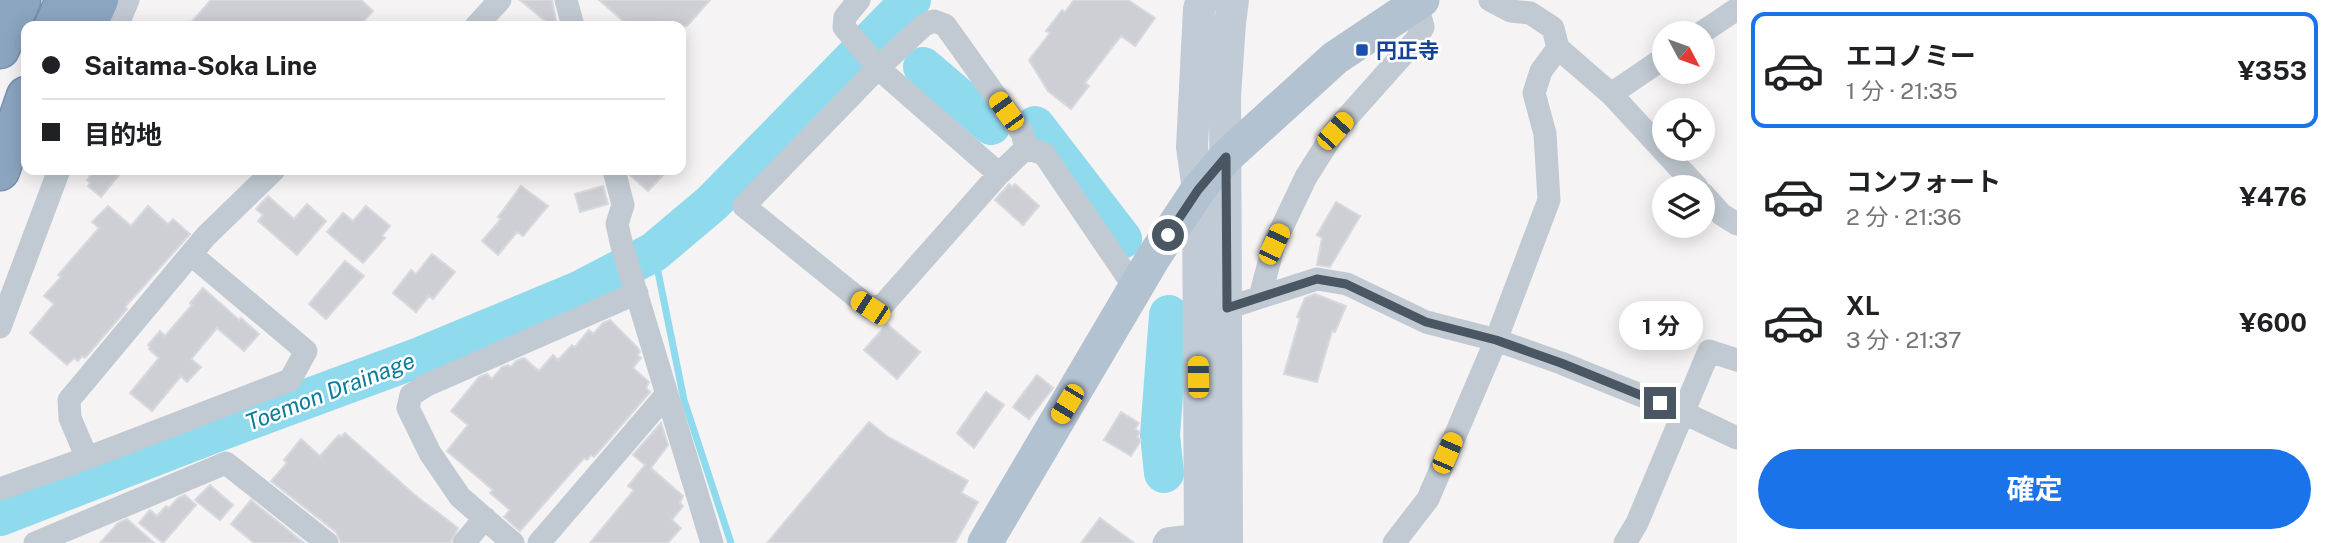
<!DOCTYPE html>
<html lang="ja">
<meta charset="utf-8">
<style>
:root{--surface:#fff;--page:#f6f6f6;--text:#202124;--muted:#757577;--line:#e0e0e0;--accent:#1a73e8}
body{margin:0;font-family:"Public Sans","Noto Sans JP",sans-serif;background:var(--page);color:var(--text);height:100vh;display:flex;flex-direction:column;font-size:26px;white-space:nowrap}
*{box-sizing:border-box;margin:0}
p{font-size:23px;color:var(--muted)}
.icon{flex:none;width:38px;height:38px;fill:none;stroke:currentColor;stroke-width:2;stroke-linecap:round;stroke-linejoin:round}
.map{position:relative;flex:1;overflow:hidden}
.drawer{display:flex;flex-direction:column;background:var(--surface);width:595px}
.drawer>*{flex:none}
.top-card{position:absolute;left:21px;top:21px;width:665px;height:154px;border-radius:14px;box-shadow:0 4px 18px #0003;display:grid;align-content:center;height:154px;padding:0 21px;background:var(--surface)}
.needle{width:46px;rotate:131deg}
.buttons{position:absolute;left:1652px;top:21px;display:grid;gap:14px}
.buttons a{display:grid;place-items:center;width:63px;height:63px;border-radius:50%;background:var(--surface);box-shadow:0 4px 18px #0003;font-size:35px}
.end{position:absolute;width:32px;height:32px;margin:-16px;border:9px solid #4a5661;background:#fff;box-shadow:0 0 0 4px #fff}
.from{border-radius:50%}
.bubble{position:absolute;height:49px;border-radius:24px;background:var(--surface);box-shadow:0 4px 18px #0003;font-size:23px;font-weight:700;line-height:49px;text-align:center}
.car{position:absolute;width:21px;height:42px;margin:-21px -10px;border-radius:9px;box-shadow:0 0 5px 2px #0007;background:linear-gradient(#f5c518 24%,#345 0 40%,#f5c518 0 76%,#345 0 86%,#f5c518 0)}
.top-card b{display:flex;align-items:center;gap:24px;height:66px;font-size:26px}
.top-card b+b{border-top:2px solid var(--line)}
.top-card i{width:18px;height:18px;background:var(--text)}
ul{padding:12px 0 0;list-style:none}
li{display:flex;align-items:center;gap:21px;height:116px;margin:0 14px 10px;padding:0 7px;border:4px solid transparent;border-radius:14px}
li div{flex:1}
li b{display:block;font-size:26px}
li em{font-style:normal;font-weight:700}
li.on{border-color:var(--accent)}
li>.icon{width:63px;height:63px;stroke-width:1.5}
.primary-button{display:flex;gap:14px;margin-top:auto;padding:14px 21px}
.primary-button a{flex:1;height:80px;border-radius:42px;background:var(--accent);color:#fff;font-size:28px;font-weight:700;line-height:80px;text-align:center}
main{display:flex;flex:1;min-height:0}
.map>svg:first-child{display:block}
</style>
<main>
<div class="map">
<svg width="1737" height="543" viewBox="0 0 1737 543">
<rect width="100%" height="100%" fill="#f5f3f3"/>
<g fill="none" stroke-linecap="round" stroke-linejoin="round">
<path stroke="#90daee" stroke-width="7" d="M 654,252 L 684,400 L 731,543"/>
<path stroke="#90daee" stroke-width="40" d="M 923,67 L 991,125
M 1035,126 L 1122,239
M 1164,473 L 1160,435 L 1169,315
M 0,516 L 214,433 L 420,357 L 579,291 L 654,252 L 712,203 L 911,0"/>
</g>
<path fill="#cdcfd5" stroke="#d7d9de" stroke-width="2" d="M 211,0 L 361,0 L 373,11 L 359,26 L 188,26 Z
M 520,0 L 552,0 L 557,26 L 551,26 Z
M 599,0 L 710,0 L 687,26 L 629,26 Z
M 1074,0 L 1128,0 L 1155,18 L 1135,46 L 1121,36 L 1085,83 L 1089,86 L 1071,109 L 1048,91 L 1029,60 L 1050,33 L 1046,31 L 1062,10 L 1065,12 Z
M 95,170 L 123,170 L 101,197 L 88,186 L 90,183 L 87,180 Z
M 628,170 L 668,170 L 648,191 L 630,175 Z
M 1009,184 L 1012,187 L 1015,184 L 1039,206 L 1023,225 L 995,200 Z
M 521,186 L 548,206 L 523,236 L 517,232 L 498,255 L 482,241 L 501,219 L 498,217 Z
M 603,186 L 608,204 L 580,212 L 575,194 Z
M 268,196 L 294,219 L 307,204 L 326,221 L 297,255 L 258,221 L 263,215 L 256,209 Z
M 1336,202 L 1360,216 L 1330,267 L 1317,265 L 1322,238 L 1317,235 Z
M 108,206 L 131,226 L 148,206 L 168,224 L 173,219 L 190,234 L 125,307 L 127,309 L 85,358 L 82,356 L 78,361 L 74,358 L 67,365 L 30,333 L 54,304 L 44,296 L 61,277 L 58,275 L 99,228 L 92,222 Z
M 366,206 L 390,226 L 382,236 L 385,238 L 363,263 L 327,232 L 343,213 L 353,221 Z
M 432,254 L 455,272 L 433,299 L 429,296 L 416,312 L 393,293 L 411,270 L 416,274 Z
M 345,261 L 364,276 L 326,319 L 309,304 Z
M 203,288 L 239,320 L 241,318 L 259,334 L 244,351 L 217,328 L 191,359 L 201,367 L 187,382 L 181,376 L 152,411 L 130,393 L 159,358 L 149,349 L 150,347 L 148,345 L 160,331 L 165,336 L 192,305 L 190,303 Z
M 1315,294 L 1346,306 L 1335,332 L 1332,331 L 1317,382 L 1284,374 L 1300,318 L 1297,317 L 1305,298 Z
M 610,320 L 638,348 L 640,352 L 637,355 L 641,358 L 633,368 L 649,382 L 646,388 L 650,392 L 594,457 L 591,455 L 587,460 L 584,458 L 520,531 L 504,517 L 510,510 L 490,493 L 493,490 L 447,451 L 468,425 L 451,411 L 479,377 L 487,374 L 492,379 L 502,367 L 508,365 L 511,367 L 516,361 L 524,358 L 539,371 L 553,355 L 558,360 L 572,345 L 575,347 L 589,330 L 593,334 L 603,323 Z
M 887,324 L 920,352 L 897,379 L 864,350 Z
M 1037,375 L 1053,388 L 1029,419 L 1013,407 Z
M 986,392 L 1004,405 L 974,448 L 957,433 Z
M 1121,412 L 1139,423 L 1135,429 L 1140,432 L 1137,437 L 1141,440 L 1131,456 L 1104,440 Z
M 869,422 L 888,437 L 968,481 L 961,493 L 978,502 L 955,543 L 767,543 Z
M 661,423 L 668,445 L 651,468 L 683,496 L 680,503 L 683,506 L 672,520 L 681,528 L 668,543 L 590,543 L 634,490 L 628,486 L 645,465 L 633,455 Z
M 345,433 L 416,496 L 458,528 L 450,543 L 341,543 L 336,532 L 271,481 L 287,463 L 284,460 L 301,439 L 320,456 L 339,435 L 341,437 Z
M 210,485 L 233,505 L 220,520 L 195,500 Z
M 185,495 L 196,505 L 163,543 L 139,523 L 150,510 L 157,516 L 166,506 L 169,508 L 178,498 Z
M 251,500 L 304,543 L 254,543 L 231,524 Z
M 1100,518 L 1134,543 L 1081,543 Z
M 127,519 L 154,543 L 100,543 L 118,523 Z"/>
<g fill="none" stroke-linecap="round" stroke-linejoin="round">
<g stroke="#7690ad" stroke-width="41">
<path id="highway" d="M 54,26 L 65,0
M 87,26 L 99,0
M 0,49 L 21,0
M 0,171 L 26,96"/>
</g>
<path stroke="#c1cad2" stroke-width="23" d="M 566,0 L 573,26
M 859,0 L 845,17 L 844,27 L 878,68 L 924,25 L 934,21 L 945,25 L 1022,133 L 1026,148 L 999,174 L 883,305 L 870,308 L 744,206 L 878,68 L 999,174
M 1490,0 L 1511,11 L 1530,13 L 1553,28 L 1558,48 L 1611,94 L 1697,187
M 117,26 L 128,0
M 476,26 L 500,0
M 1701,33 L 1737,9
M 1611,94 L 1664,58
M 1026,148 L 1044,154 L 1135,288
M 614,170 L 623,205 L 617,224 L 622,246 L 712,543
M 1703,194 L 1721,214 L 1737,224
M 1260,297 L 1274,244 L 1306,177 L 1335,131 L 1416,40 L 1423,27 L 1417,4
M 1227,308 L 1317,279 L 1347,284 L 1426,322 L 1496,340 L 1561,363 L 1682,412 L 1737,438
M 0,327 L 59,170
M 87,458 L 290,380 L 306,351 L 200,262
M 0,489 L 87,458 L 70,418 L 69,400 L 206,236 L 274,170
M 35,543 L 226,463 L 327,543
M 464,543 L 485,518
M 513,543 L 460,497 L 430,453 L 408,408 L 411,395 L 427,385 L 637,293
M 539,543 L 667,394
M 1164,543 L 1167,539 L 1200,535
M 1394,543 L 1428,499 L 1496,340 L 1549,200 L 1545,134 L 1534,93 L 1541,71 L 1558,48
M 1625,543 L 1637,523 L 1709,351 L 1737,360"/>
<path stroke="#c1cbd6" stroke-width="32" d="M 1200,543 L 1198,190 L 1192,147 L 1199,9 L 1202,0
M 1227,543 L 1225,96 L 1230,23 L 1233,0"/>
<path stroke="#b3c2d1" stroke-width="35" d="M 985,543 L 1153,258 L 1198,190 L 1226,157 L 1335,58 L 1422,0"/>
<use href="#highway" stroke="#8ba5c1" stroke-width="38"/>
</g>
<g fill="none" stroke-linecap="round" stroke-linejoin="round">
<path stroke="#4a5661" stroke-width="9" d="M 1168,235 L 1198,190 L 1226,157 L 1227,308 L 1317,279 L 1346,284 L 1426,322 L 1496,340 L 1561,363 L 1660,403"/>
</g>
<rect fill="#1a4fb4" stroke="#fff" stroke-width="2.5" x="1355" y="43" width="14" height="14" rx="3.5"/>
<g text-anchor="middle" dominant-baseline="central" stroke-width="5" stroke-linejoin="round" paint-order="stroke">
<g font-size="21" font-weight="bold" fill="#164399" stroke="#fff" text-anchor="start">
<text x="1376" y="50">円正寺</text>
</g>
<g font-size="23" font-style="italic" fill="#0c7c9b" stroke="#fff">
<text transform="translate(330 391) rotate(-21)">Toemon Drainage</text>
</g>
</g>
</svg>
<div class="buttons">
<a><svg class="needle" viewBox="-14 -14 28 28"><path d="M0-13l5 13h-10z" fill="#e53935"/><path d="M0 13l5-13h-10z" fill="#757577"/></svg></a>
<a><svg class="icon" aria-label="locate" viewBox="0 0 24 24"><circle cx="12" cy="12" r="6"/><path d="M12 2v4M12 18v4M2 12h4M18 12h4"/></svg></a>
<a><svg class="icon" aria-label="layers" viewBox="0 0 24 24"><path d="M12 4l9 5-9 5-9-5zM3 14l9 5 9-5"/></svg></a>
</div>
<i class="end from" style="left:1168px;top:235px"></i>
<i class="end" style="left:1660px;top:403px"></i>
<div class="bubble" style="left:1619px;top:301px;width:84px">1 分</div>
<i class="car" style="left:1006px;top:111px;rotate:324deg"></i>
<i class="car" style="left:1335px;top:131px;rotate:42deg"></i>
<i class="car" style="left:1274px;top:244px;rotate:25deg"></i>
<i class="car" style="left:870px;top:308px;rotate:303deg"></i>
<i class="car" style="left:1198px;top:377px;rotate:359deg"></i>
<i class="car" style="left:1067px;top:404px;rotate:211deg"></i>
<i class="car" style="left:1447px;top:453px;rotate:23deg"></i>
<div class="top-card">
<b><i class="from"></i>Saitama-Soka Line</b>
<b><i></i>目的地</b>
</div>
</div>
<section class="drawer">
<ul>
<li class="on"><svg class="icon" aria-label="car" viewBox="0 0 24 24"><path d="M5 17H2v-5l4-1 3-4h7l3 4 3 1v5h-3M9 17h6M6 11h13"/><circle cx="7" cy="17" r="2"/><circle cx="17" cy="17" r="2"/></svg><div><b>エコノミー</b><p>1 分 · 21:35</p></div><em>¥353</em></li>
<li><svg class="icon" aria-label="car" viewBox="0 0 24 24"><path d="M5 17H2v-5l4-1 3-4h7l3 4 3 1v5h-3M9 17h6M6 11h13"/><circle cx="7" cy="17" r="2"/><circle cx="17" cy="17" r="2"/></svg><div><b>コンフォート</b><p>2 分 · 21:36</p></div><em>¥476</em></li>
<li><svg class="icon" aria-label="car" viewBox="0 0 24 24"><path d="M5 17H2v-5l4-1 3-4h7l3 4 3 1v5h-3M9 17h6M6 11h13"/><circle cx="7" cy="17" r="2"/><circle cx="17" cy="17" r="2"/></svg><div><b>XL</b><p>3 分 · 21:37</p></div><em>¥600</em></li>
</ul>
<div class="primary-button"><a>確定</a></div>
</section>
</main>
